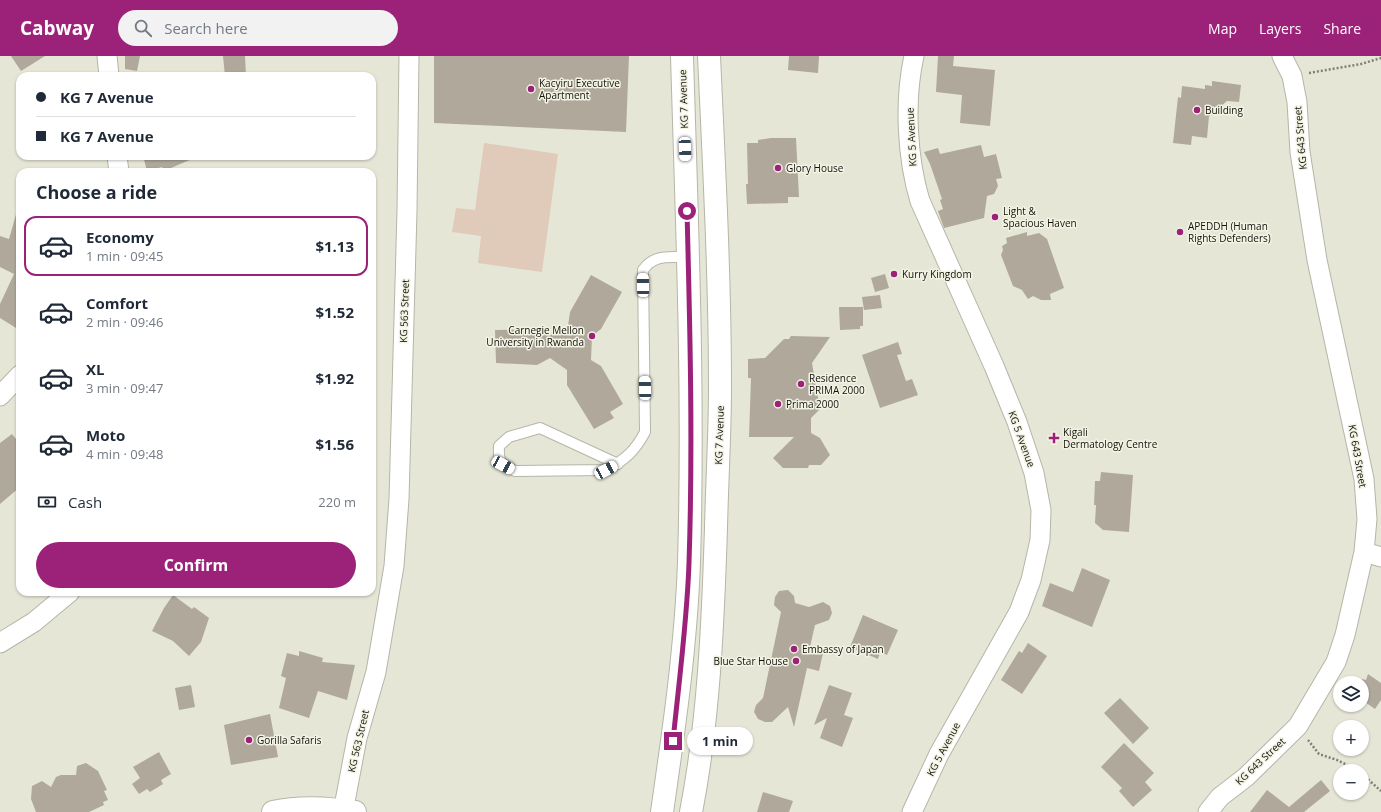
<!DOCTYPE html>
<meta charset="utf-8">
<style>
:root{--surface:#fff;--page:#f2f2f3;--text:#1f2937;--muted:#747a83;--line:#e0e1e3;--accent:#9c2279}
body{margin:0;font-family:"Open Sans",sans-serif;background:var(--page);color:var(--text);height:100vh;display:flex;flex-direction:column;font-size:15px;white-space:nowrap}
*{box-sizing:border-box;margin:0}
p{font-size:13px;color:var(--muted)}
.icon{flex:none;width:22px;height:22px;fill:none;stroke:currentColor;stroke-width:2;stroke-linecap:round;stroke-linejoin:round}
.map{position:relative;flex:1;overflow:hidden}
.details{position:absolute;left:16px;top:112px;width:360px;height:428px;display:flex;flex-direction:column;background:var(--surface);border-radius:12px;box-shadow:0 1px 3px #0004}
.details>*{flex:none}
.guide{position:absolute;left:16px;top:16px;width:360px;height:88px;border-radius:12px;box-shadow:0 1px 3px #0004;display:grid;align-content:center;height:88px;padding:0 20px;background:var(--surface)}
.fabs{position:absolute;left:1333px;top:620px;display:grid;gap:8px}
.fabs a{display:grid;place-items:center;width:36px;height:36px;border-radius:50%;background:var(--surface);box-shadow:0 1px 3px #0004;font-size:20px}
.end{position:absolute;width:18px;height:18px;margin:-9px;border:5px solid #9c2279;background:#fff;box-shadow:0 0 0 2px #fff}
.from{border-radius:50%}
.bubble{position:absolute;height:28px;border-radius:14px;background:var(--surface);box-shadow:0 1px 3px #0004;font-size:13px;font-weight:700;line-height:28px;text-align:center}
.car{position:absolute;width:12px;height:24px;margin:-12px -6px;border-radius:5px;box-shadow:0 0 3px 1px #0007;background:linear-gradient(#fff 24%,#345 0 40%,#fff 0 76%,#345 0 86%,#fff 0)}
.guide b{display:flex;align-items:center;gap:14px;height:38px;font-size:15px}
.guide b+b{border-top:1px solid var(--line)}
.guide i{width:10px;height:10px;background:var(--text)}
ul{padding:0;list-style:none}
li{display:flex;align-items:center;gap:12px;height:60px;margin:0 8px 6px;padding:0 12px;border:2px solid transparent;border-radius:12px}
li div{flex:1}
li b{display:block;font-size:15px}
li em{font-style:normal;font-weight:700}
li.active{border-color:var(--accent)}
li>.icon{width:36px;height:36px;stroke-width:1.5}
h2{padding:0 20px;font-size:18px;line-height:48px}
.pay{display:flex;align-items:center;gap:10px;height:44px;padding:0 20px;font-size:15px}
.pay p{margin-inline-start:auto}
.action{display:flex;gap:8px;margin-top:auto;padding:8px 20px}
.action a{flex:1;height:46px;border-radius:24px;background:var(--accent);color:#fff;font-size:16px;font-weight:700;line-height:46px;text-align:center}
header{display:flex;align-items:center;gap:24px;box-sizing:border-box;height:56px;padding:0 20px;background:var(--accent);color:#fff}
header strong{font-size:19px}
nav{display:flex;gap:22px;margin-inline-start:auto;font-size:14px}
.search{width:280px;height:36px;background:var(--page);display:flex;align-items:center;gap:10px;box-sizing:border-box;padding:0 14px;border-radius:22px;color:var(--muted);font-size:15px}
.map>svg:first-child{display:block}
</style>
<header>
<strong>Cabway</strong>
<div class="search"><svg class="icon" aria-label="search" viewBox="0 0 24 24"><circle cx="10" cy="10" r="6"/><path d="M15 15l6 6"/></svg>Search here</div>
<nav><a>Map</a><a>Layers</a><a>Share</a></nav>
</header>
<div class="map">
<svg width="1381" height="756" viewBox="0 0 1381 756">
<rect width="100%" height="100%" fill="#e6e6d7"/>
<path fill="#e0cab9" d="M 484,87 L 558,98 L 542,216 L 478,207 L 481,180 L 452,176 L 456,152 L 475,154 Z"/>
<path fill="#afa89b" d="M 11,0 L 45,0 L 21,15 Z
M 125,0 L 140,0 L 137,15 L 125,13 Z
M 223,0 L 245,0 L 246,20 L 225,20 Z
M 434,0 L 629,0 L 626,76 L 434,67 Z
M 789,0 L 819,0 L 818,17 L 788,14 Z
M 938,0 L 954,0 L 953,10 L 995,14 L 990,70 L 960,67 L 962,39 L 936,36 Z
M 1212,25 L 1241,29 L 1239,46 L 1227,45 L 1209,60 L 1207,82 L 1192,80 L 1191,89 L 1173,87 L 1178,41 L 1181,42 L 1182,30 L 1205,33 L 1205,29 L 1212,30 Z
M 771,82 L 796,82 L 799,141 L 788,141 L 788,147 L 747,148 L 746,128 L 748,128 L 747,87 L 758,87 L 758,84 Z
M 981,89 L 984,101 L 996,98 L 1002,122 L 996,123 L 998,130 L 994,138 L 987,140 L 984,162 L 944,172 L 938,155 L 943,153 L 940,144 L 942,143 L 930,108 L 924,96 L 938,92 L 940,98 Z
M 143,100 L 199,100 L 164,115 L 162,111 L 147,115 Z
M 17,155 L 20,156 L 20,264 L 16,272 L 0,262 L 0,248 L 14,218 L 0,211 L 0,180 L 9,183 Z
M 1027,176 L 1027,180 L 1039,177 L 1047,183 L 1064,232 L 1050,238 L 1051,244 L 1041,244 L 1033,240 L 1028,243 L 1022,234 L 1013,230 L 1001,199 L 1003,194 L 1002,190 L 1007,187 L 1006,182 Z
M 885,218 L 889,232 L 875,236 L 871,222 Z
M 591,219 L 622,236 L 601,273 L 592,280 L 591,304 L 601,310 L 623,348 L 610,356 L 614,362 L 594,373 L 567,329 L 567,314 L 550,302 L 537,309 L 496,307 L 495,274 L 536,273 L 549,280 L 568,270 L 570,256 Z
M 880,239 L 882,252 L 864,254 L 862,241 Z
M 839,251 L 863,251 L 863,270 L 860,270 L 860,273 L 840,274 Z
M 791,280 L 830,281 L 812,307 L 820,353 L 811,362 L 811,377 L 820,382 L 830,399 L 821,409 L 809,409 L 808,412 L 783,412 L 773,402 L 794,381 L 749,381 L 751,322 L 748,322 L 748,303 L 765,302 L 784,283 L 789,283 Z
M 898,286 L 902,298 L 897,299 L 906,325 L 912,323 L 918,339 L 880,352 L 862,299 Z
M 12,378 L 20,388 L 20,431 L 0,448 L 0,387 Z
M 1101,416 L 1133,419 L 1129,476 L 1103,474 L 1095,467 L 1096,449 L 1094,449 L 1095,425 L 1100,425 Z
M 1082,512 L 1110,524 L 1092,571 L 1042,550 L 1050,527 L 1073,536 Z
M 788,534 L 794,540 L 795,547 L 809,551 L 823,546 L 830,550 L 832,557 L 829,564 L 815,569 L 810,591 L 823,597 L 819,615 L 807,612 L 794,671 L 788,651 L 772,666 L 765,666 L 758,663 L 754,656 L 756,649 L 763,642 L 781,556 L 774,549 L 775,541 L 779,535 Z
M 173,539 L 192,553 L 194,551 L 209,562 L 201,586 L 189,600 L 173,585 L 152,575 L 164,552 Z
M 863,559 L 898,574 L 887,599 L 880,596 L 878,603 L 850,591 Z
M 1028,587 L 1047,600 L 1022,638 L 1001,624 L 1019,595 L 1022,597 Z
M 299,595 L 323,602 L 322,606 L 355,609 L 347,644 L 318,635 L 309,662 L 279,652 L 286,622 L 281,620 L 287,597 L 299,600 Z
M 1368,618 L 1381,627 L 1381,644 L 1375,653 L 1362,644 L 1362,623 L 1366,624 Z
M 191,629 L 195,651 L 179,654 L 175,632 Z
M 829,629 L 852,637 L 844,659 L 853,662 L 842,691 L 820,682 L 827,662 L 814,669 Z
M 1120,642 L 1149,672 L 1133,688 L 1104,657 Z
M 270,658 L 278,701 L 231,709 L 224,669 Z
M 1124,687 L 1154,717 L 1145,726 L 1152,734 L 1133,751 L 1119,735 L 1122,732 L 1101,711 Z
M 159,696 L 171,718 L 161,724 L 163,728 L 150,736 L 147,733 L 139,738 L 132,728 L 140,722 L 133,711 Z
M 86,707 L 98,715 L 107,734 L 104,735 L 108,744 L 103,746 L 104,749 L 89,756 L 36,756 L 31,743 L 32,730 L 42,725 L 51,731 L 56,721 L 61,719 L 76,719 L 77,710 Z
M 1321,724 L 1330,735 L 1304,756 L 1250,756 L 1267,734 L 1289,751 Z
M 763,736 L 793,745 L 789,756 L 757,756 Z"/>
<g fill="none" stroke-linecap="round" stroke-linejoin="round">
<g stroke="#b5b6a7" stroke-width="12">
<path id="service" d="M 618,408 L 540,372 L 509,381 L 499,390 C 498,406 501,408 515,415 L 606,414 C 625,404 635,395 645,376 L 643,214 C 655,197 670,202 688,201"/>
</g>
<g stroke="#b5b6a7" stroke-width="21">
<path id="minor" d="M 107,0 L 109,20
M 117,100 L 119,116
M 0,340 L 20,319
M 1364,496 L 1381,501
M 0,587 L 34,566 L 70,536
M 343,756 L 357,682 L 376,616 L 394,510 L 399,443 L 407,155 L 409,0
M 912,756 L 939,698 L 1019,556 L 1031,524 L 1040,484 L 1041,454 L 1034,417 L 1017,366 L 994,310 L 920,145 C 907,102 904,45 914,0
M 1208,756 L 1220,741 L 1246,721 L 1298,670 L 1336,606 L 1345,579 L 1364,496 L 1367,463 L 1364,423 L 1317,204 L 1300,96 L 1297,46 L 1292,20 L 1282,0"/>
</g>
<g stroke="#b5b6a7" stroke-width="24">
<path id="tertiary" d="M 273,756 C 301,750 326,752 355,756"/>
</g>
<g stroke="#b5b6a7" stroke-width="24">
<path id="secondary" d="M 662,756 C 674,673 686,590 689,506 C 694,338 687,169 682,0
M 691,756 C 709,664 713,565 716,472 C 717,425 720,378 720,331 C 720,221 714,110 709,0"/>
</g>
<path stroke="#7f7f75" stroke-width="2.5" stroke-dasharray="2 2" stroke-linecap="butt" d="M 1309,17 L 1361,8 L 1381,2
M 1308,684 L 1319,698 L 1337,704 L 1359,715
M 1362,718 L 1381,735"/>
<use href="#service" stroke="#fff" stroke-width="10"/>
<use href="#minor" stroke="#fff" stroke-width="19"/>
<use href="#tertiary" stroke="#fff" stroke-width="22"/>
<use href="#secondary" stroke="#fff" stroke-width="22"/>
</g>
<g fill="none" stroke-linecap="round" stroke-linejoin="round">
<path stroke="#9c2279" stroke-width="5" d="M 673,685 C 679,625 687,566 689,507 C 693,389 690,272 687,155"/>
</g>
<g fill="#9c2279" stroke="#f3f3e4" stroke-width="1.5">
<circle cx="531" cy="33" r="4"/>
<circle cx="1197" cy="54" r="4"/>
<circle cx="778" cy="112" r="4"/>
<circle cx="995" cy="161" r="4"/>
<circle cx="1180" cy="176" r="4"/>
<circle cx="894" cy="218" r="4"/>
<circle cx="592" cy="280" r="4"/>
<circle cx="801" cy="328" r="4"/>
<circle cx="778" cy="348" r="4"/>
<path d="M1052 376h4v4h4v4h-4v4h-4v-4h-4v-4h4z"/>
<circle cx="794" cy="593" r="4"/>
<circle cx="796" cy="605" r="4"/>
<circle cx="249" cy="684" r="4"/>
</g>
<g text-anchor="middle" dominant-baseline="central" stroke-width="3" stroke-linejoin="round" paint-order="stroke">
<g font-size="10" fill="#12120d" stroke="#f3f3e4" text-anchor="start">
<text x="539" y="27">Kacyiru Executive<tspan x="539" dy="12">Apartment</tspan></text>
<text x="1205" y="54">Building</text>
<text x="786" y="112">Glory House</text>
<text x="1003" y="155">Light &amp;<tspan x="1003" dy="12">Spacious Haven</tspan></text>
<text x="1188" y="170">APEDDH (Human<tspan x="1188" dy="12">Rights Defenders)</tspan></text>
<text x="902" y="218">Kurry Kingdom</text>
<text x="584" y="274" text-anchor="end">Carnegie Mellon<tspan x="584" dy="12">University in Rwanda</tspan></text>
<text x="809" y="322">Residence<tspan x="809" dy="12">PRIMA 2000</tspan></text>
<text x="786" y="348">Prima 2000</text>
<text x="1063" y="376">Kigali<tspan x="1063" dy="12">Dermatology Centre</tspan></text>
<text x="802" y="593">Embassy of Japan</text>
<text x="788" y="605" text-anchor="end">Blue Star House</text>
<text x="257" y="684">Gorilla Safaris</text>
</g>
<g font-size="10" fill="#12120d" stroke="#f3f3e4">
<text transform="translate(683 43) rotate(-92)">KG 7 Avenue</text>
<text transform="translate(911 81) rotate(-93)">KG 5 Avenue</text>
<text transform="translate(1300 82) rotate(-95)">KG 643 Street</text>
<text transform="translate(404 255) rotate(-88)">KG 563 Street</text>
<text transform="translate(719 379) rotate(-88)">KG 7 Avenue</text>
<text transform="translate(1022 383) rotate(70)">KG 5 Avenue</text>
<text transform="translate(1358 400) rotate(80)">KG 643 Street</text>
<text transform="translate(358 685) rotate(-77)">KG 563 Street</text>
<text transform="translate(943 693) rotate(-62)">KG 5 Avenue</text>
<text transform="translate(1260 705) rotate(-43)">KG 643 Street</text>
</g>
</g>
</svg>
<div class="fabs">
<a><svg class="icon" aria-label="layers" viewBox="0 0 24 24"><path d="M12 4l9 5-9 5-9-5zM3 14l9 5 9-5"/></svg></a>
<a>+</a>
<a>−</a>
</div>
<i class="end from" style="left:687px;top:155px"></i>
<i class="end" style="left:673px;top:685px"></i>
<div class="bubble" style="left:687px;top:671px;width:66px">1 min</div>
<i class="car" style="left:685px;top:93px;rotate:178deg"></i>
<i class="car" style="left:643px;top:229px;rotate:359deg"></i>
<i class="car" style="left:645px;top:332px;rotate:359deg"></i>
<i class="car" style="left:503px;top:409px;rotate:118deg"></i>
<i class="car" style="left:606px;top:414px;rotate:62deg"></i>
<div class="guide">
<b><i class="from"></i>KG 7 Avenue</b>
<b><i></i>KG 7 Avenue</b>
</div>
<section class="details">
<h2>Choose a ride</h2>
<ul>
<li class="active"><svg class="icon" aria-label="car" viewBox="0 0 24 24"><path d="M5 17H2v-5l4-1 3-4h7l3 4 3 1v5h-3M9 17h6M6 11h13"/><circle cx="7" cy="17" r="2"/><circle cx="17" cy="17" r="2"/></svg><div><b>Economy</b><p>1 min · 09:45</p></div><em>$1.13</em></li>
<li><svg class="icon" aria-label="car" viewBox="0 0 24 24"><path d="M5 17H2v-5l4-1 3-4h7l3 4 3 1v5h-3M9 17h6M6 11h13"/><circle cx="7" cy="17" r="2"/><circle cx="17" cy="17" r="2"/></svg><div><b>Comfort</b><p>2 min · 09:46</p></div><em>$1.52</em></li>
<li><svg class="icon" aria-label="car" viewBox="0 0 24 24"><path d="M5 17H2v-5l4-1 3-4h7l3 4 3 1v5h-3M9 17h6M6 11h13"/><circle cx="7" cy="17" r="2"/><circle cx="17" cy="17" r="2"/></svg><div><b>XL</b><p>3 min · 09:47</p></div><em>$1.92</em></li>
<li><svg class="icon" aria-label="car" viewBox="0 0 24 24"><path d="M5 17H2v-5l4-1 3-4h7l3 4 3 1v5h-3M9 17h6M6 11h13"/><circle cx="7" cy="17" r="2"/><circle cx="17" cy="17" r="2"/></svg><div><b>Moto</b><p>4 min · 09:48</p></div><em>$1.56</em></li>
</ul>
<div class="pay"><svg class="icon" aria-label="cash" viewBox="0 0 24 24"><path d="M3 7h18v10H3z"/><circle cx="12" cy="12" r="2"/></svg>Cash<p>220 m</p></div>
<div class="action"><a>Confirm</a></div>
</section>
</div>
